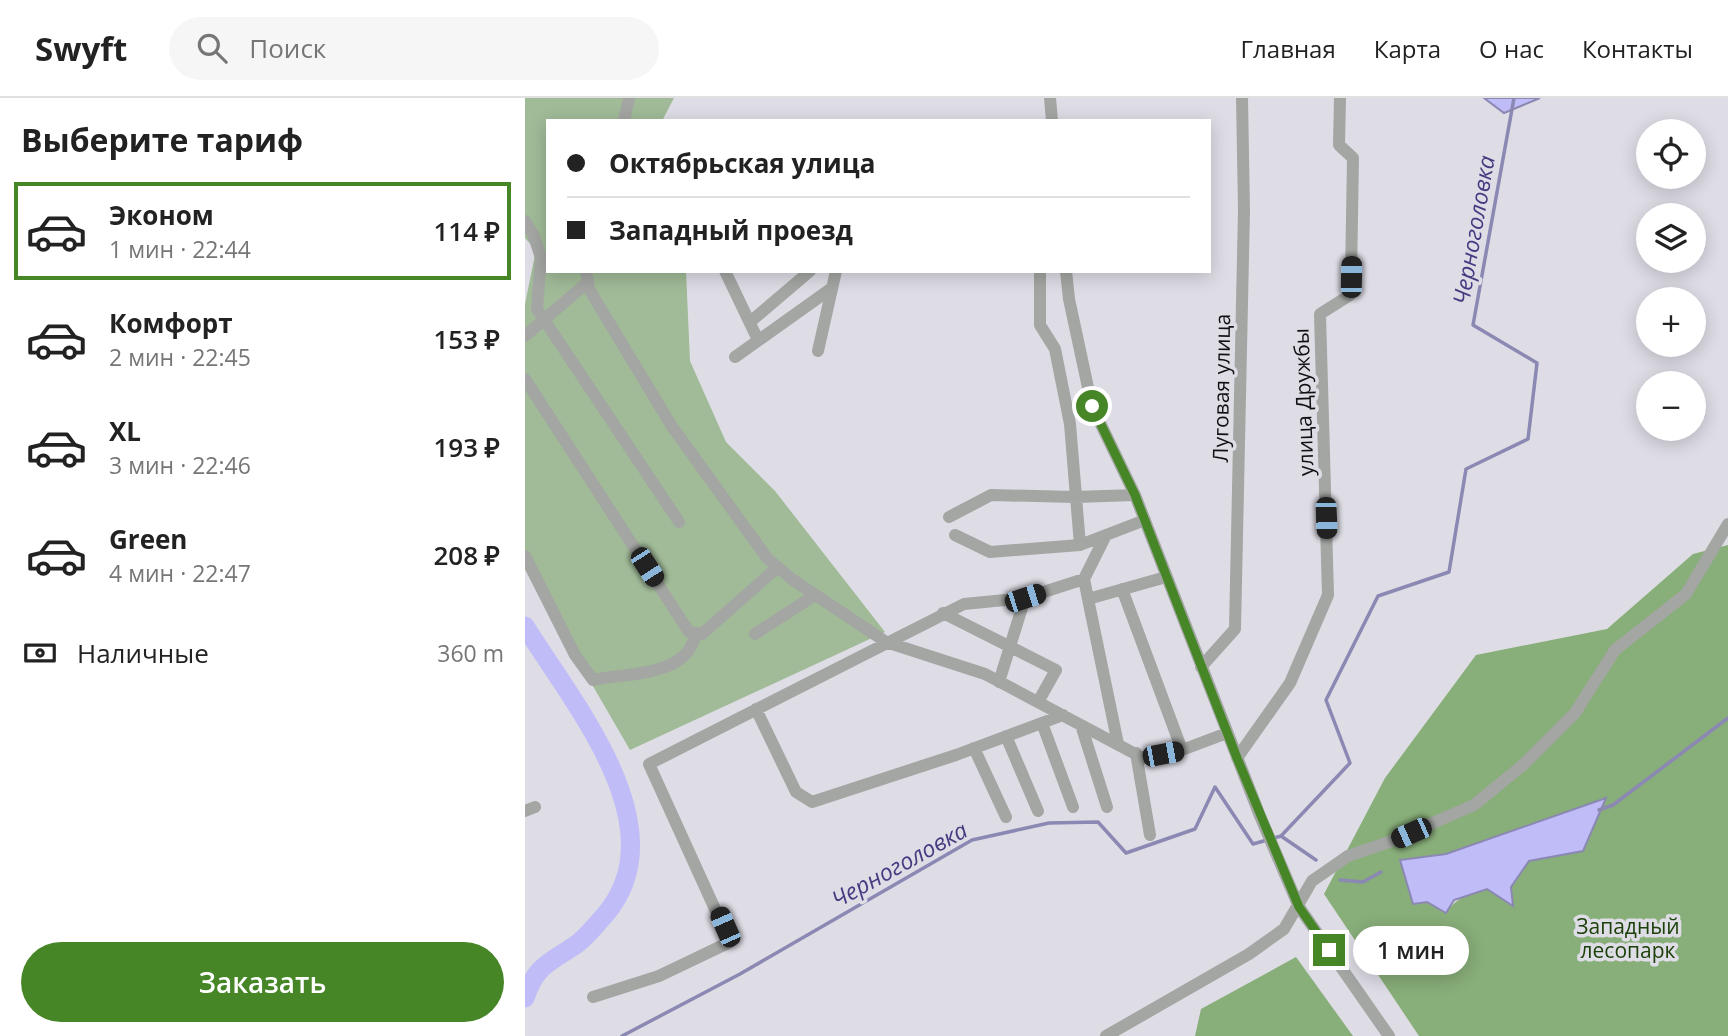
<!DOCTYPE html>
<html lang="ru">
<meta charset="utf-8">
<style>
:root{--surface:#fff;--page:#f6f6f6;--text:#222;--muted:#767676;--line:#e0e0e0;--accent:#468627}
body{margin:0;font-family:"Open Sans",sans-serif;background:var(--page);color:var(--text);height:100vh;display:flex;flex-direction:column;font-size:26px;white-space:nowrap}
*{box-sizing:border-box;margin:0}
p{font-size:23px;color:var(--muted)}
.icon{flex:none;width:38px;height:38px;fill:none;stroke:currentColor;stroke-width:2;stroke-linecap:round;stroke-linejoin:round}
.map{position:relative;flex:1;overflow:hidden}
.sheet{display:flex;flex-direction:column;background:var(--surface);width:525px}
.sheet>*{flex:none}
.guide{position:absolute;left:21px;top:21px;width:665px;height:154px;border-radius:0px;box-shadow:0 4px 18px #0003;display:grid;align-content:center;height:154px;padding:0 21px;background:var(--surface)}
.buttons{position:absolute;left:1111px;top:21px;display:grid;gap:14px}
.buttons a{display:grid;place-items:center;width:70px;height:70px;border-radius:50%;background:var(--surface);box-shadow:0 4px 18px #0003;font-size:35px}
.end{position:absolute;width:32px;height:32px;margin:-16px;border:9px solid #468627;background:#fff;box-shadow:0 0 0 4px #fff}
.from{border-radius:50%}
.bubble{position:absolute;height:49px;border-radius:24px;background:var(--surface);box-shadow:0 4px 18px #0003;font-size:23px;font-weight:600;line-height:49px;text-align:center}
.car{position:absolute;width:21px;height:42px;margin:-21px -10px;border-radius:9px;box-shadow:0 0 5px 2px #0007;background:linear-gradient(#222 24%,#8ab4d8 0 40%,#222 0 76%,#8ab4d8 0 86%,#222 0)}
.guide b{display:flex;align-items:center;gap:24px;height:66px;font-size:26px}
.guide b+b{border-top:2px solid var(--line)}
.guide i{width:18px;height:18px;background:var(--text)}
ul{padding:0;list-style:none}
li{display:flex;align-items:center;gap:21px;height:98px;margin:0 14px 10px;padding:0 7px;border:4px solid transparent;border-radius:0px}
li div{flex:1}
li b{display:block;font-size:26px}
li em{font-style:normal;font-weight:600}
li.selected{border-color:var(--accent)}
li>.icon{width:63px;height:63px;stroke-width:1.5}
h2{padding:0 21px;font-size:32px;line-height:84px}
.pay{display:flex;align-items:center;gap:18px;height:77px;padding:0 21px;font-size:26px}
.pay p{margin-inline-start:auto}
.primary-button{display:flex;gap:14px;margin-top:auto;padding:14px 21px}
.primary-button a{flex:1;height:80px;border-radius:42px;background:var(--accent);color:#fff;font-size:28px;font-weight:600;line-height:80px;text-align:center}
header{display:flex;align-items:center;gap:42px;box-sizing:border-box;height:98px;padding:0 35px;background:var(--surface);border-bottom:2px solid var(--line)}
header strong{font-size:33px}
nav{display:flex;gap:38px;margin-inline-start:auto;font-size:24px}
.search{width:490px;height:63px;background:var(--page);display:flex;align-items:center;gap:18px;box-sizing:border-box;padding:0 24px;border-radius:38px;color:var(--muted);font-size:26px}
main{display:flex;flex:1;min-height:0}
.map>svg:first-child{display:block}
</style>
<header>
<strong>Swyft</strong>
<div class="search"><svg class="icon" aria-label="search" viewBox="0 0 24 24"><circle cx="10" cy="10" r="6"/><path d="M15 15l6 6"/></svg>Поиск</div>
<nav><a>Главная</a><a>Карта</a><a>О нас</a><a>Контакты</a></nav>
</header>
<main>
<section class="sheet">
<h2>Выберите тариф</h2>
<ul>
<li class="selected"><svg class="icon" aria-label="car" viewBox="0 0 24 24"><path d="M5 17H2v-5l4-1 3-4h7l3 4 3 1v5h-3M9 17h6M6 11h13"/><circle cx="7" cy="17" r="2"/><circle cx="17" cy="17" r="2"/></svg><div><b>Эконом</b><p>1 мин · 22:44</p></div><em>114 ₽</em></li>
<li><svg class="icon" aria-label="car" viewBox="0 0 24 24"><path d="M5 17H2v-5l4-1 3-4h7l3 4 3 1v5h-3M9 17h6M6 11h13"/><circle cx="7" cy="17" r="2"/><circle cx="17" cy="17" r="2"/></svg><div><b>Комфорт</b><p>2 мин · 22:45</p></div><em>153 ₽</em></li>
<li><svg class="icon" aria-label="car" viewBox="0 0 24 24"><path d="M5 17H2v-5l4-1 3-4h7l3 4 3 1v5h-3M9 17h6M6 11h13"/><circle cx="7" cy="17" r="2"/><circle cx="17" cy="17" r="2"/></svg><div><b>XL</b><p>3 мин · 22:46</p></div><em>193 ₽</em></li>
<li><svg class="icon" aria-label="car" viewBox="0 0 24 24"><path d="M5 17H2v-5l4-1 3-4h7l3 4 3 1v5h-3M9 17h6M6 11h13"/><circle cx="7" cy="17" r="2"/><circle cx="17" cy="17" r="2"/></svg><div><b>Green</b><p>4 мин · 22:47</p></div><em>208 ₽</em></li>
</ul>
<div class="pay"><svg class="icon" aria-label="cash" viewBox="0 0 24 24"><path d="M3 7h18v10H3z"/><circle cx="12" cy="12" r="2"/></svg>Наличные<p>360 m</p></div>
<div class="primary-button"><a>Заказать</a></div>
</section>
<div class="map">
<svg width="1203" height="938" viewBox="0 0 1203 938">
<rect width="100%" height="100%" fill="#dedde6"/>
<path fill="#a1bb98" d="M 0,0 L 149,0 L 137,23 L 23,23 L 23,173 L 161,173 L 165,263 L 201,344 L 250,393 L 360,534 L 105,652 L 0,471 L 0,206 L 11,152 L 0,140 Z"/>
<path fill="#88ae79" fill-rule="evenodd" d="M 1203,447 L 1203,938 L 894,938 L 799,796 L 860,680 L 951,557 L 1082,531 L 1168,456 ZM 1080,701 L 1058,753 L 1004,763 L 986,789 C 961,791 935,793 921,815 L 902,804 L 876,762 L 921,756 Z
M 771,859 L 828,938 L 670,938 L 676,911 Z"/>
<path fill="#c0bcf8" stroke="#8b88b3" stroke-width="2" d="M 959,0 L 1015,0 L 979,15 Z
M 1081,700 L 1058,753 L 1004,763 L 986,789 L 988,808 L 962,791 L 929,802 L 921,815 L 902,804 L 888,806 L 875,762 L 921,756 Z"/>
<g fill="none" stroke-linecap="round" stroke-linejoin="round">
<path stroke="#8b88b3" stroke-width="3.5" d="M 1074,712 L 1088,707 L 1203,620
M 756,738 L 791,762
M 815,782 L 838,784 L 856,774
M 97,938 L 215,876 L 447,742 L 524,725 L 573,724 L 601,755 L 670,731 L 690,689 L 728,746 L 756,738 L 825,665 L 801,602 L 853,498 L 924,474 L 941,371 L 1003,341 L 1012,265 L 948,227 L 989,0"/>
<path stroke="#c0bcf8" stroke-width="19" d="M 0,528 C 46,603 156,731 79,818 C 70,828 60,841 49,848 C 22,866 11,868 0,900"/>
<path stroke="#a3a6a2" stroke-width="12" d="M 525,0 L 527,23
M 99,23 L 104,0
M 0,123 L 9,138 L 16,160 L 12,211 L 154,424
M 61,173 L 64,191 L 146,327 L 242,460 L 268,482 L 361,544 L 460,576 L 618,660 L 657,652 L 702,635
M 200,173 L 233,242
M 515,173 L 515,227 L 530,251 L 545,326 L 555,447
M 541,173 L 544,201 L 567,308 L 610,397 L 735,718 L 774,809 L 864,938
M 225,224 L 285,173
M 0,238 L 63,184
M 293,253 L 311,173
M 210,259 L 307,190
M 0,281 L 164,534 L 177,536 L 253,469
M 424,419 L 466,397 L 550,399 L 610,397
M 430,437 L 465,454 L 555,447 L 620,422
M 0,458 L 50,557 L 68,582 C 104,574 162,580 171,535
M 559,481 L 581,437
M 597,491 L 657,652
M 563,501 L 593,646
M 418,515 L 531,572 L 513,604
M 230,536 L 290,497
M 676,569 L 710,531 L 719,112 L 717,0
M 474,584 L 500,500
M 231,611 L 271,694 L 287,704 L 431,657 L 538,617
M 517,625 L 548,709
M 556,627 L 582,709
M 481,638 L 513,713
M 449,650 L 481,719
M 611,655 L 625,737
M 712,660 L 765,585 L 803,497 L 795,216 L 825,197 L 826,179 L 828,60 L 814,47 L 815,0
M 0,713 L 10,709
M 68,899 L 134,878 L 205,844 L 124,666 L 439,506 L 500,500 L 559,481 L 563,501 L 641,479
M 581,938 L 724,856 L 759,831 L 787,783 L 823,758 L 864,744 L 949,707 L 998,667 L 1050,615 L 1090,552 L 1161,496 L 1203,426"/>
</g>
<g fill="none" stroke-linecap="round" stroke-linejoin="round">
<path stroke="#468627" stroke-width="9" d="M 567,308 L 610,397 L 712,660 L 774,809 L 804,852"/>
</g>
<g text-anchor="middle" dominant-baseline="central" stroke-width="7" stroke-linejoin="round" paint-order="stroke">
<g font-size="21" fill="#101013" stroke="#dedde6">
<text transform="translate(696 290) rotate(-89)">Луговая улица</text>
<text transform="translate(778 304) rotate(-92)">улица Дружбы</text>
</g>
<g font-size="21" fill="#1c4009" stroke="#dedde6">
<text x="1103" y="828">Западный<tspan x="1103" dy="24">лесопарк</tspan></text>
</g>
<g font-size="23" font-style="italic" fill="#463b81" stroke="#dedde6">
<text transform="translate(948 132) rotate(-80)">Черноголовка</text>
<text transform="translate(374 766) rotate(-29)">Черноголовка</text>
</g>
</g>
</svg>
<div class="buttons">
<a><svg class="icon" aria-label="locate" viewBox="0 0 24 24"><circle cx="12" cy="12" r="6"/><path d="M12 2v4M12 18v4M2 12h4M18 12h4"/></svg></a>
<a><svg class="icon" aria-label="layers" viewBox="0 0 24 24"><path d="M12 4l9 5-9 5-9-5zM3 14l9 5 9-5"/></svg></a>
<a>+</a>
<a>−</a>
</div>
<i class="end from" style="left:567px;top:308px"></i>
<i class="end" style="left:804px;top:852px"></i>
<div class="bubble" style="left:828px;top:828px;width:116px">1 мин</div>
<i class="car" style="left:826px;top:179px;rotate:1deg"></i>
<i class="car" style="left:801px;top:420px;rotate:178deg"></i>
<i class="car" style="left:122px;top:469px;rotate:147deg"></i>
<i class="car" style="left:500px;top:500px;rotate:72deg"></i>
<i class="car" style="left:638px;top:656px;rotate:79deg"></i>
<i class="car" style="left:886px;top:735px;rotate:246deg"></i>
<i class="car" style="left:200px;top:829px;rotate:336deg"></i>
<div class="guide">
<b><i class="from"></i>Октябрьская улица</b>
<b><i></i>Западный проезд</b>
</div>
</div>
</main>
